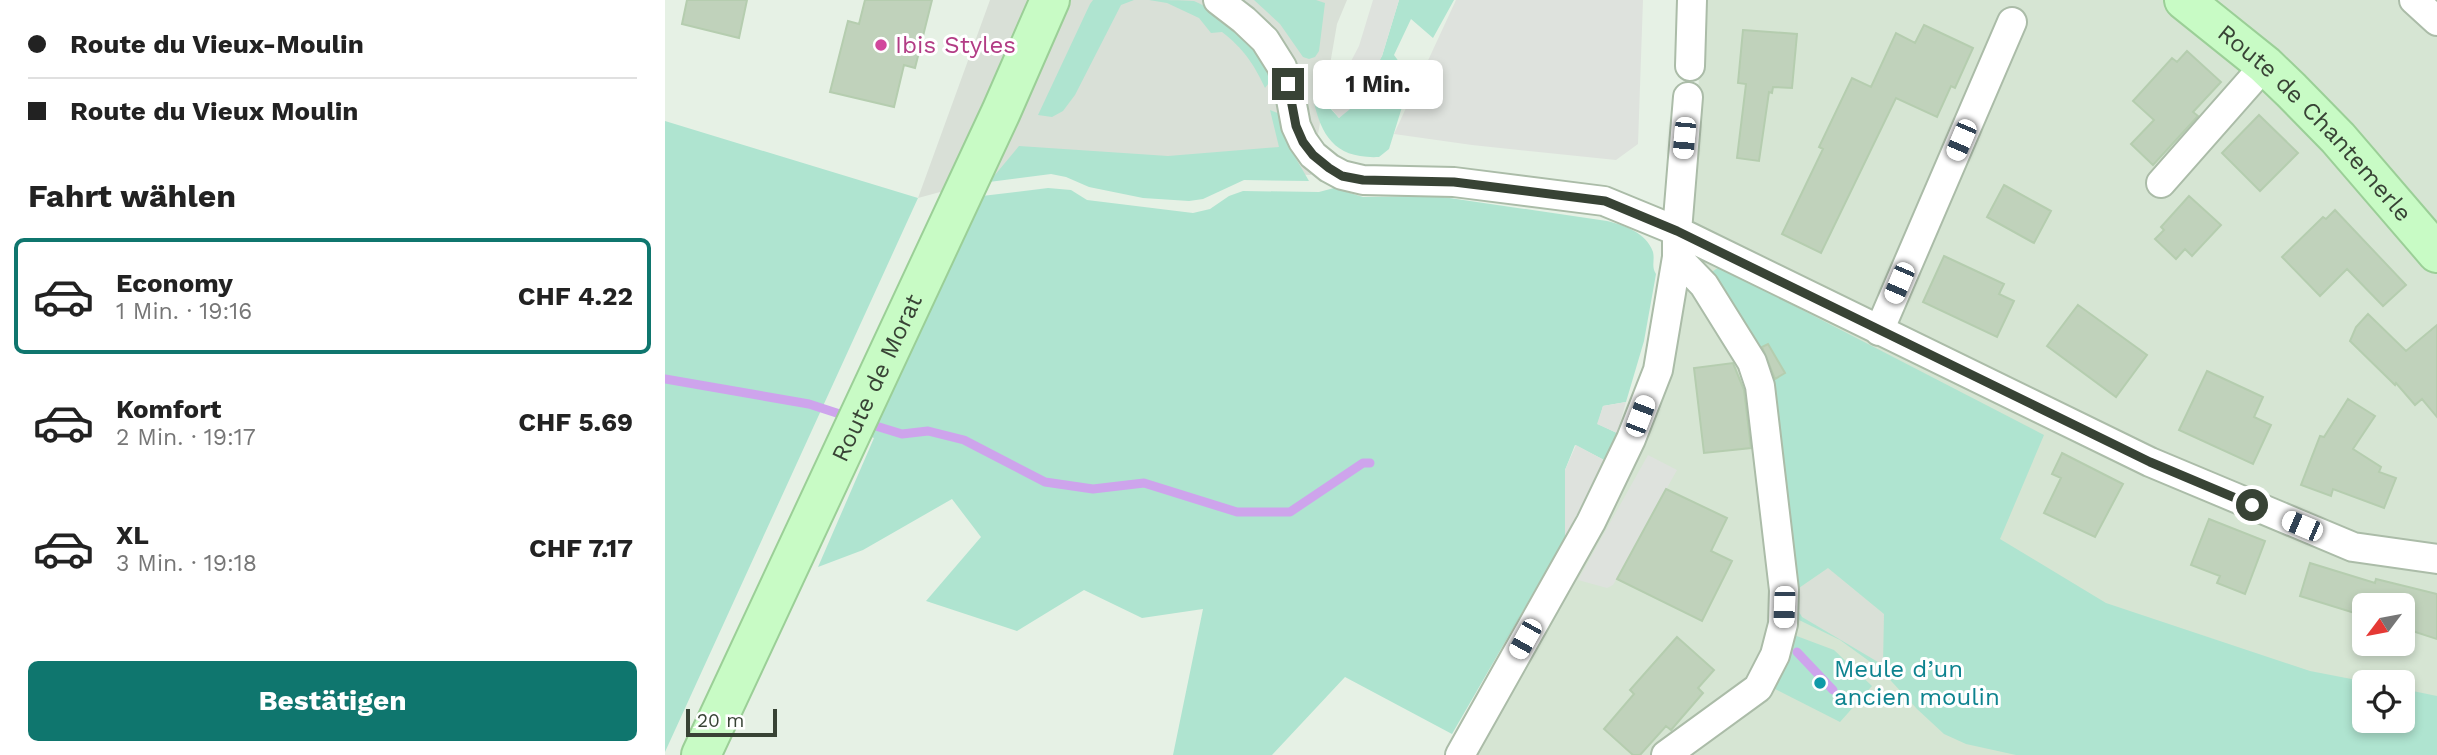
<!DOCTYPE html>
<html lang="de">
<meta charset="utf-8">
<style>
:root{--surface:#fff;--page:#f2f2f2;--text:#222;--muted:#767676;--line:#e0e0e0;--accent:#0f766e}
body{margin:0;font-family:"Work Sans",sans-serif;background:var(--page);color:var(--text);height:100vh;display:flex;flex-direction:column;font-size:26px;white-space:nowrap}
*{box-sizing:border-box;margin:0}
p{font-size:23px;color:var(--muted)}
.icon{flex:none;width:38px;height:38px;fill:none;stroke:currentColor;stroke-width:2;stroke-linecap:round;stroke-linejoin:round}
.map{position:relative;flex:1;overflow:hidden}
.sheet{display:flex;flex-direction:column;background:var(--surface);width:665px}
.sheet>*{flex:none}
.top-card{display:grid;align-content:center;height:154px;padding:0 28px;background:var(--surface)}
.needle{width:46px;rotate:238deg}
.buttons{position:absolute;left:1687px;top:593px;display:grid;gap:14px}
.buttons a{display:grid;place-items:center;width:63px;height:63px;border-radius:10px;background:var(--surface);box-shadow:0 4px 10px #0003;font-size:35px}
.scale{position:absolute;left:21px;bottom:18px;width:91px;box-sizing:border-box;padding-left:7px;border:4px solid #384335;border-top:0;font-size:19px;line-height:24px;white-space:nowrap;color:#384335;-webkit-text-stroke:5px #fff;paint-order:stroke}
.end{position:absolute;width:32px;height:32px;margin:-16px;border:9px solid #384335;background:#fff;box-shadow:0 0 0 4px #fff}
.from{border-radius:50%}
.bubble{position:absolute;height:49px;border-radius:10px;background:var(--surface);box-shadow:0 4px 10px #0003;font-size:23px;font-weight:700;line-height:49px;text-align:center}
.car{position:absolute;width:21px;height:42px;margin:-21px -10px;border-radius:9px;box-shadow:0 0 5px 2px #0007;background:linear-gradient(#fff 24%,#345 0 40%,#fff 0 76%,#345 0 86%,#fff 0)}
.top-card b{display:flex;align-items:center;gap:24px;height:66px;font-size:26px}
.top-card b+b{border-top:2px solid var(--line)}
.top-card i{width:18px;height:18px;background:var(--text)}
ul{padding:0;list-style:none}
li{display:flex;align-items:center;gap:21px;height:116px;margin:0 14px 10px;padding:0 14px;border:4px solid transparent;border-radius:10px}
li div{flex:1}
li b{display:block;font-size:26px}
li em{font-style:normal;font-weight:700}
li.on{border-color:var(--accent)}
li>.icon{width:63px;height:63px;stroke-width:1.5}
h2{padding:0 28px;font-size:32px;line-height:84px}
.cta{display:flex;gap:14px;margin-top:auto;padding:14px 28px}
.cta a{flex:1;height:80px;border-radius:10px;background:var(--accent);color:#fff;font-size:28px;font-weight:700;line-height:80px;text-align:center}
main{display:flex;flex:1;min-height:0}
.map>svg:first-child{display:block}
</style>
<main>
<section class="sheet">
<div class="top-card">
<b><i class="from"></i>Route du Vieux-Moulin</b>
<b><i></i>Route du Vieux Moulin</b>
</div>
<h2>Fahrt wählen</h2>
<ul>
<li class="on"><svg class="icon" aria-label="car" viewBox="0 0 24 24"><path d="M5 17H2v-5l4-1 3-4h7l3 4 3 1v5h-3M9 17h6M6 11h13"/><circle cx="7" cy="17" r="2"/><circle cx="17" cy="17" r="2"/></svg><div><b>Economy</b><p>1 Min. · 19:16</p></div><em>CHF 4.22</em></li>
<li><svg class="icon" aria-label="car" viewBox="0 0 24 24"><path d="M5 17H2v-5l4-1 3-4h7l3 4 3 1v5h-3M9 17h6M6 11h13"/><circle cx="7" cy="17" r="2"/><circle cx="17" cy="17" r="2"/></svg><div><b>Komfort</b><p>2 Min. · 19:17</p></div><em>CHF 5.69</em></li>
<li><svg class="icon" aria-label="car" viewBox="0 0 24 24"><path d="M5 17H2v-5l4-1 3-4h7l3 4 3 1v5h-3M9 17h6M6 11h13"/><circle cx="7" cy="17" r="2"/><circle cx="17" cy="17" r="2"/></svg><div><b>XL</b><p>3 Min. · 19:18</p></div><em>CHF 7.17</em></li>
</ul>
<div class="cta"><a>Bestätigen</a></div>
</section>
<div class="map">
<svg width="1772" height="755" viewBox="0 0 1772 755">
<rect width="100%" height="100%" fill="#e6f1e5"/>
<path fill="#d6e5d3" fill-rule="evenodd" d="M 1038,0 L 1772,0 L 1772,755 L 811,755 L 942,515 L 1027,209 ZM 1699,606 L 1738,606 L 1738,644 L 1699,644 ZM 1699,682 L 1738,682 L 1738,721 L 1699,721 Z"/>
<path fill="#d9e0d7" d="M 325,0 L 682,0 L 672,24 L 646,175 L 375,165 L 253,198 Z
M 1163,568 L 1219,614 L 1218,665 L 1137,617 L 1131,607 L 1131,590 Z"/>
<path fill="#afe4d0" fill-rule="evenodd" d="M 428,0 L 469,0 L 456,5 L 410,95 L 398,111 L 387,117 L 373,115 L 425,4 Z
M 484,0 C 497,0 517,0 529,1 C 561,15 592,48 607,79 L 600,88 C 589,64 578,48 557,32 L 546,33 L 534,18 L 502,3 Z
M 589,0 L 651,0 L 660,3 L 654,51 L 650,57 L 644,59 L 638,57 L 615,24 Z
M 734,0 L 789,0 L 768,38 L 746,19 L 729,55 L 746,78 L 724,149 L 714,157 C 671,159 656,137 648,98 L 653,95 L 674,118 L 717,56 Z
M 605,110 L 615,114 L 626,150 L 644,181 L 579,180 L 538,199 L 524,201 L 478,198 L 424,187 L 401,177 L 386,174 L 324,182 L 354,146 L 503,156 L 614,147 Z
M 0,121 L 253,198 L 0,752 Z
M 383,188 L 406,190 L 422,200 L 528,213 L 545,209 L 564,196 L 578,191 L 654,192 L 669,188 L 698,197 L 771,196 L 942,221 C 959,225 982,233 988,252 C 990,261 986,266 991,274 L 979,341 L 961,402 L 938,406 L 933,424 L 952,433 L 939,460 L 910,445 L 900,470 L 900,538 L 787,734 L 680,677 L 607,755 L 508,755 L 538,609 L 477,618 L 419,590 L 352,631 L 261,601 L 316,537 L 287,499 L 198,550 L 153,567 L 209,438 L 202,435 L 317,196 Z
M 1054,267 L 1379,435 L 1335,539 L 1441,603 L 1645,671 L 1702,682 L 1699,682 L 1699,721 L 1738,721 L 1738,689 L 1772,696 L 1772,755 L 1351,755 L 1301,744 L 1279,734 L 1252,709 L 1215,669 L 1175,640 L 1134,620 L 1128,611 L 1108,382 L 1044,274 ZM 1163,568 L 1219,614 L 1218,665 L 1137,617 L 1131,607 L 1131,590 Z
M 1129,635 L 1169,650 L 1207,686 L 1175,722 L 1108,688 Z"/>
<path fill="#dee2dd" d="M 708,0 L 734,0 L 717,56 L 695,101 L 674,118 L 658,98 L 674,84 L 694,46 Z
M 791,0 L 978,0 L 973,144 L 951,160 L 807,145 L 729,134 Z
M 961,402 L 952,433 L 932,424 L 938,406 Z
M 911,445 L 939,460 L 900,538 L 900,470 Z
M 983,455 L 1012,470 L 948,585 L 942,588 L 913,580 Z"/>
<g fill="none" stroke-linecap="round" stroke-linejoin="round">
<path stroke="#cea4ec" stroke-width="9" d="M 0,379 L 144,404 L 184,417
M 201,423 L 237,434 L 263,431 L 299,440 L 380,482 L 428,489 L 479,483 L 572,512 L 625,512 L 698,463 L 705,463
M 1132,652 L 1168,690"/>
</g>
<path fill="#c0d2bb" stroke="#b5cdaf" stroke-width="2" d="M 22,0 L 82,0 L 74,38 L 17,24 Z
M 200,0 L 267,0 L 250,68 L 239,65 L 229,107 L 165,92 L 183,21 L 194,24 Z
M 1259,25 L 1308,48 L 1290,88 L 1286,86 L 1272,117 L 1231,98 L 1156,253 L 1117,234 L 1158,149 L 1154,147 L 1187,78 L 1206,87 L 1231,33 L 1250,43 Z
M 1078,30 L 1132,34 L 1127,88 L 1108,87 L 1107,93 L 1104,92 L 1094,161 L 1072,158 L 1081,84 L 1073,83 Z
M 1522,51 L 1556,82 L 1528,112 L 1533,116 L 1488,165 L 1466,144 L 1489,120 L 1468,101 L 1507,58 L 1512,62 Z
M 1594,115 L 1633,153 L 1595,191 L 1557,153 Z
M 1339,185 L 1386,211 L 1369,243 L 1322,217 Z
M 1524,196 L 1556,225 L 1527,256 L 1520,249 L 1511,259 L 1490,239 L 1499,230 L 1496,227 Z
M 1670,210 L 1741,285 L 1718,306 L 1682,269 L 1655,296 L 1617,257 L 1658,217 L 1661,219 Z
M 1279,256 L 1339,284 L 1334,294 L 1349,301 L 1332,337 L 1258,302 Z
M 1413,305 L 1482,355 L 1451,397 L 1382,346 Z
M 1703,314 L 1741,351 L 1772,325 L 1772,417 L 1757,399 L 1750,405 L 1731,383 L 1730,385 L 1685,341 L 1691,327 Z
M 1103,344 L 1120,373 L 1110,379 L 1097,347 Z
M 1068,363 L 1079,390 L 1086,448 L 1039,453 L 1029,368 Z
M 1542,371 L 1598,397 L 1589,417 L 1606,425 L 1588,464 L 1514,430 Z
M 1683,399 L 1710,416 L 1688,449 L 1716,467 L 1714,472 L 1731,478 L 1719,508 L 1668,489 L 1666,496 L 1636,485 L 1655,436 L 1659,437 Z
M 1397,453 L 1458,484 L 1430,537 L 1379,513 L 1396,478 L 1387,474 Z
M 1001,489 L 1062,518 L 1046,551 L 1067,561 L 1037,621 L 952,579 Z
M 1544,519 L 1600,541 L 1580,594 L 1552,583 L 1555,576 L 1526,565 Z
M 1645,563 L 1710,583 L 1711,579 L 1772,594 L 1772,639 L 1738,628 L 1738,606 L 1699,606 L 1699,616 L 1635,596 Z
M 1012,637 L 1049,670 L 1033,688 L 1038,693 L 1006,730 L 1001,726 L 975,755 L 968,755 L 939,729 L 969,694 L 965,690 Z"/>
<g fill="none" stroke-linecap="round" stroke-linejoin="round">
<g stroke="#abbca8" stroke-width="32">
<path id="street" d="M 553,0 L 579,20 L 600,40 L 617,67 L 625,94 L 631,126 L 638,141 L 648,155 L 664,168 L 677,175 L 698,180 L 789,182 L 939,201 L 1012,231 L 1485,462 L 1688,547 L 1772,559
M 1749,0 L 1772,21
M 1025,66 L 1027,0
M 1496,183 L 1600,65
M 1214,331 L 1347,22
M 795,755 L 926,522 L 966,439 L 993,370 L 1012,257 L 1012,231 L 1023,97
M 1001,755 L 1093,688 L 1110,655 L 1118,624 L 1119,590 L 1095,386 L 1087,362 L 1039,285 L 1012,257"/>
</g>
<g stroke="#9bcf97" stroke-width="42">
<g id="secondary">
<path id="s1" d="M 1519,0 L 1600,65 L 1626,90 L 1673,138 L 1772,253"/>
<path id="s2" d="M 36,755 L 336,112 L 385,0"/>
</g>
</g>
<use href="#street" stroke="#fff" stroke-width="28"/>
<use href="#secondary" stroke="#c8fbc5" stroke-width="38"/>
</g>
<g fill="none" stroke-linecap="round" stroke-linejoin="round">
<path stroke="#384335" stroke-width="9" d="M 623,84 L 631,126 L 638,142 L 648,155 L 664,168 L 677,176 L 698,180 L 789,182 L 940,201 L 1012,231 L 1485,462 L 1587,505"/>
</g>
<circle fill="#d1479c" stroke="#fff" stroke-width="2.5" cx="216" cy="45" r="7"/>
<circle fill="#0f9aa8" stroke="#fff" stroke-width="2.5" cx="1155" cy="683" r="7"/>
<g text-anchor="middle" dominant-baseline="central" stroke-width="6" stroke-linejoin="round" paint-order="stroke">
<g font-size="24" fill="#b23c85" stroke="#fff" text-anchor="start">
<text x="230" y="45">Ibis Styles</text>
</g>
<g font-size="24" fill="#384335" stroke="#fff">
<text stroke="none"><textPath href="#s1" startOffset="180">Route de Chantemerle</textPath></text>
<text stroke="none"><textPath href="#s2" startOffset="416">Route de Morat</textPath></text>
</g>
<g font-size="24" fill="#0d838f" stroke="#fff" text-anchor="start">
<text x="1169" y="669">Meule d’un<tspan x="1169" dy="28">ancien moulin</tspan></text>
</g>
</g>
</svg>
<div class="buttons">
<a><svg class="needle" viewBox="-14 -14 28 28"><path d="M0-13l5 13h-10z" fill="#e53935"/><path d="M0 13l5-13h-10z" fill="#767676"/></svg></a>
<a><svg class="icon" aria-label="locate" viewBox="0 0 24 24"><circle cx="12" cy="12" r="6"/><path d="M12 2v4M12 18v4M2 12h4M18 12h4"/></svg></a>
</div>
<div class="scale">20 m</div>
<i class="end from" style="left:1587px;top:505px"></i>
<i class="end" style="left:623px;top:84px"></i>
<div class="bubble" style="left:648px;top:60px;width:130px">1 Min.</div>
<i class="car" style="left:1019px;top:138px;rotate:185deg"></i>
<i class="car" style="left:1296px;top:140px;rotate:203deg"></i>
<i class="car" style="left:1234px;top:283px;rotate:203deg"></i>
<i class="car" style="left:975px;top:416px;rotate:21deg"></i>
<i class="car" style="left:1637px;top:526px;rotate:293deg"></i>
<i class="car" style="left:1119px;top:607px;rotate:182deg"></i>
<i class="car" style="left:860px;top:639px;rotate:209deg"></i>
</div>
</main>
